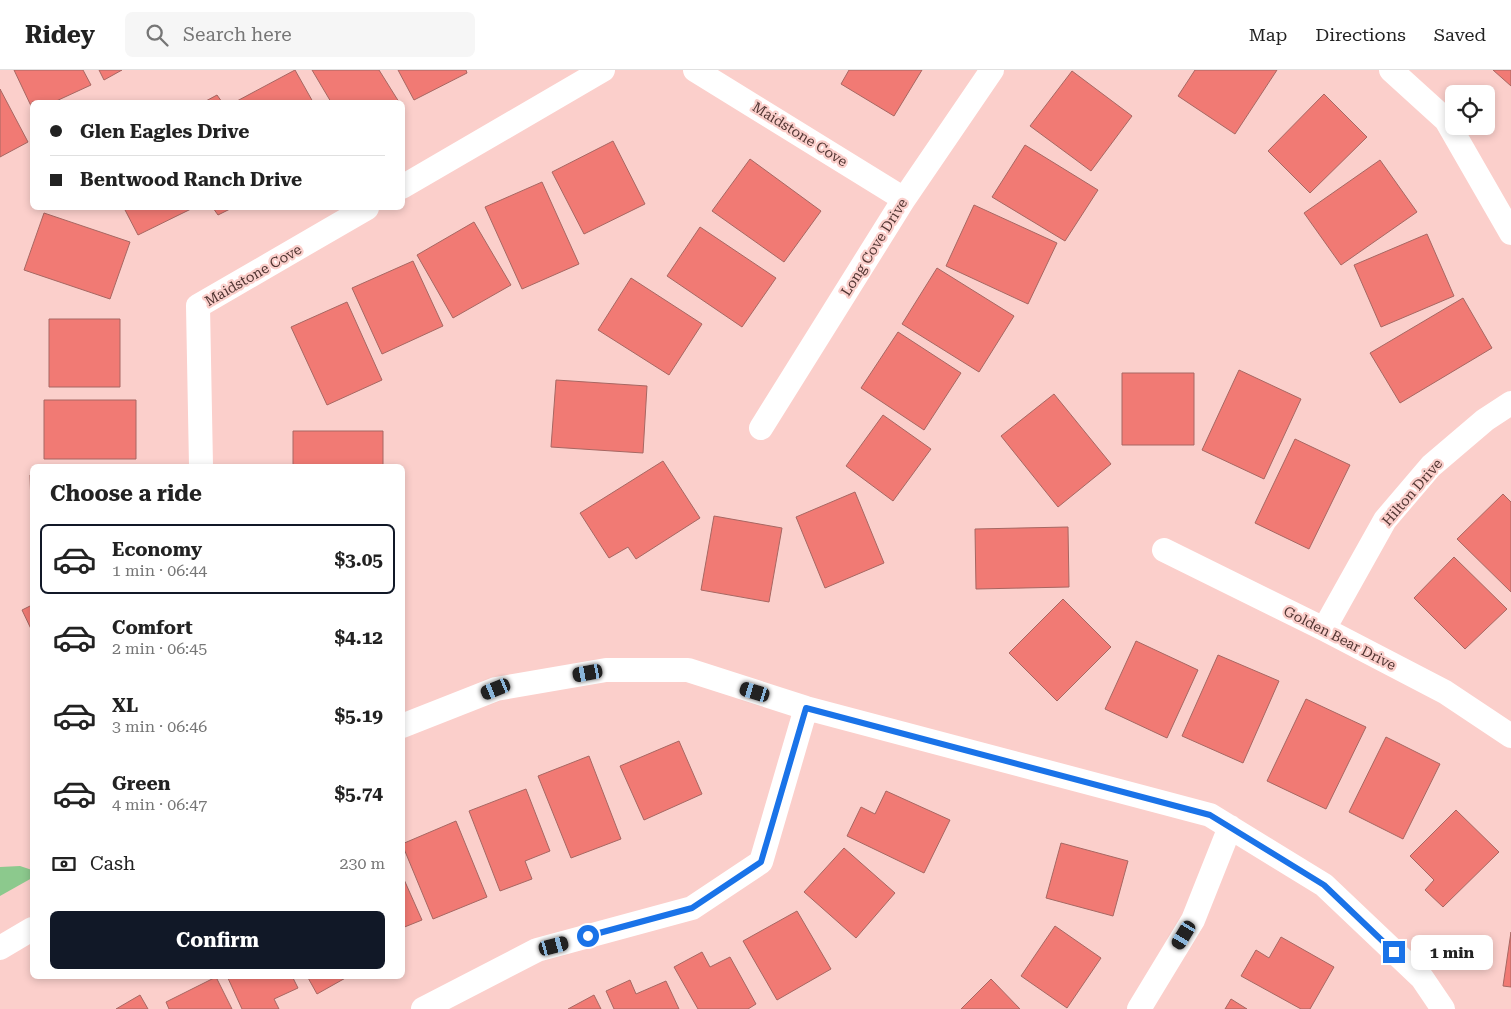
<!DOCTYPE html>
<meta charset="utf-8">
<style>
:root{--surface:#fff;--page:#f6f6f6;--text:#222;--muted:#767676;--line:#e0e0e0;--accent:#111827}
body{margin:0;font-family:"Roboto Serif",serif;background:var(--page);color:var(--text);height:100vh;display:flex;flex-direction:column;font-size:19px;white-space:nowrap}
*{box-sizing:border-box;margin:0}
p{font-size:16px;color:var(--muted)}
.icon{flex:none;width:28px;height:28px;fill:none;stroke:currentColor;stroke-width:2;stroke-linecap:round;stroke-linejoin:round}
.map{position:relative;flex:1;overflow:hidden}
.details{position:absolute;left:30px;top:394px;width:375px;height:515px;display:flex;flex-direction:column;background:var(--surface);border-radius:8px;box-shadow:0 2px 8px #0003}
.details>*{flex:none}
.banner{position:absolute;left:30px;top:30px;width:375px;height:110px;border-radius:8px;box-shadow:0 2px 8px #0003;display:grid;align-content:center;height:110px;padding:0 20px;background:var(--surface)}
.fabs{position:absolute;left:1445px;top:15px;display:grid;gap:10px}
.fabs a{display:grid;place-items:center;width:50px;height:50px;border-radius:8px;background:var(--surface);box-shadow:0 2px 8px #0003;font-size:25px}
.end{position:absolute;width:22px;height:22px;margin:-11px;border:6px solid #1a73e8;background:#fff;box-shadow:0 0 0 2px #fff}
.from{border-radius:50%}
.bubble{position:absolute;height:35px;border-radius:8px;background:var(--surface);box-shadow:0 2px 8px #0003;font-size:16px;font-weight:700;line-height:35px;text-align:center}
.car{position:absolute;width:15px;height:30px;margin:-15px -8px;border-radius:6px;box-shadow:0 0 4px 1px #0007;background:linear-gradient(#222 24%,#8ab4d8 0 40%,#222 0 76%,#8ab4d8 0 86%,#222 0)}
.banner b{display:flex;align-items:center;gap:18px;height:48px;font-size:19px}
.banner b+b{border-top:1px solid var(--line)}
.banner i{width:12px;height:12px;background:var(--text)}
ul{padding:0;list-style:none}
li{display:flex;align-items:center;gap:15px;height:70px;margin:0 10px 8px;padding:0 10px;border:2px solid transparent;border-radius:8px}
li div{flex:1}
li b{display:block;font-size:19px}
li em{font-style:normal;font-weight:700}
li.current{border-color:var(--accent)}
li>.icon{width:45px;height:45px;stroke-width:1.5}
h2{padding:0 20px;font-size:22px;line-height:60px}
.pay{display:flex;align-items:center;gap:12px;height:55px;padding:0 20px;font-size:19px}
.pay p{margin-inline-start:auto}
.cta{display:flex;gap:10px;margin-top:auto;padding:10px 20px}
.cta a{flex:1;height:58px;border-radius:8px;background:var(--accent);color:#fff;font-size:20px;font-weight:700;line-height:58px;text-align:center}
header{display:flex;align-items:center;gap:30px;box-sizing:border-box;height:70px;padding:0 25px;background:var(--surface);border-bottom:1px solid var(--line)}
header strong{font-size:24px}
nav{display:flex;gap:28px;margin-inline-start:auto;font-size:18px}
.search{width:350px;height:45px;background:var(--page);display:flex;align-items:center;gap:12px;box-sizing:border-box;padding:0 18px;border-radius:8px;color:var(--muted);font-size:19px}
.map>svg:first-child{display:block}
</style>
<header>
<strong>Ridey</strong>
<div class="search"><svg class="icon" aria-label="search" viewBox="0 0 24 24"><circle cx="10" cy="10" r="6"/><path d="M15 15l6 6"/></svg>Search here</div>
<nav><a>Map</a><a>Directions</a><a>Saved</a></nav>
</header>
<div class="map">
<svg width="1511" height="939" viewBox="0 0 1511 939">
<rect width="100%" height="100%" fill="#fbcfcb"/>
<path fill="#8cc98d" d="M 20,796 L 32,800 L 32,808 L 0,826 L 0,797 Z"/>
<path fill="#f17a74" stroke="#a76762" d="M 14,0 L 83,0 L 91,15 L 54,32 L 32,32 L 32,38 Z
M 99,0 L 122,0 L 104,10 Z
M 295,0 L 313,32 L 238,32 L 237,31 Z
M 312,0 L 379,0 L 399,32 L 331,32 Z
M 398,0 L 466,0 L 467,3 L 414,30 Z
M 849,0 L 922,0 L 894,46 L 841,14 Z
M 1195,0 L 1277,0 L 1235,64 L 1178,26 Z
M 1493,0 L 1511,0 L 1511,16 Z
M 1072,1 L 1132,46 L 1091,101 L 1030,56 Z
M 0,19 L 28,72 L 0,87 Z
M 1324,24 L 1367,67 L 1310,123 L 1268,81 Z
M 217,25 L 222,32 L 204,32 Z
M 613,71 L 645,134 L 584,164 L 552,102 Z
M 1025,75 L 1098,120 L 1065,171 L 992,127 Z
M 750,89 L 821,141 L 784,192 L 712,141 Z
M 1380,90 L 1417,142 L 1341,195 L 1304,143 Z
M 542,112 L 579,194 L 522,219 L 485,137 Z
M 974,135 L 1057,173 L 1028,234 L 946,196 Z
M 124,138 L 193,138 L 138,165 Z
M 213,138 L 232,138 L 218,145 Z
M 44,143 L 130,172 L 110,229 L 24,200 Z
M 474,152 L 511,215 L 453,248 L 417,185 Z
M 700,157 L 776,208 L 742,257 L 667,206 Z
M 1427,164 L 1454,226 L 1381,257 L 1354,195 Z
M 413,191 L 443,256 L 382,284 L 352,218 Z
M 937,198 L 1014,246 L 979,302 L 902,254 Z
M 631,208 L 702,254 L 669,305 L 598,260 Z
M 1463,228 L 1492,278 L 1400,333 L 1370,283 Z
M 347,232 L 382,310 L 327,335 L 291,257 Z
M 49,249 L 120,249 L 120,317 L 49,317 Z
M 898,262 L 961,303 L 924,360 L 861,318 Z
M 1239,300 L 1301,329 L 1264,409 L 1202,380 Z
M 1122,303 L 1194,303 L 1194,375 L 1122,375 Z
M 556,310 L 647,316 L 643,383 L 551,377 Z
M 1054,324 L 1111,394 L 1058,437 L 1001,366 Z
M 44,330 L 136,330 L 136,389 L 44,389 Z
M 883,345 L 931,379 L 893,431 L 846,396 Z
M 293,361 L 383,361 L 383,396 L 293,396 Z
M 1295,369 L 1350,395 L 1309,479 L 1255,453 Z
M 663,391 L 700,448 L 636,489 L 628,477 L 609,488 L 580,443 Z
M 30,405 L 32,405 L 32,465 Z
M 855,422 L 884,493 L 825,518 L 796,447 Z
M 1503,424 L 1511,432 L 1511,522 L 1457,469 Z
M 714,446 L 782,458 L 769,532 L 701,520 Z
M 1068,457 L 1069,517 L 976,519 L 975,459 Z
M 1454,487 L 1507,539 L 1465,579 L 1414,528 Z
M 1063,529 L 1111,577 L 1057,631 L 1009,583 Z
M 32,535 L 32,561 L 22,540 Z
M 1136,571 L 1198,600 L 1167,668 L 1105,639 Z
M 1218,585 L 1279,611 L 1243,693 L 1182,666 Z
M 1306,629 L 1366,657 L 1326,739 L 1267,711 Z
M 1386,667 L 1440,694 L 1403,769 L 1349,742 Z
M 679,671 L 702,724 L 644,750 L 620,696 Z
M 589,686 L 621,769 L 571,788 L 538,706 Z
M 526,719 L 550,781 L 525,791 L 532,809 L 500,821 L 469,741 Z
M 886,721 L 950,750 L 924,803 L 847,766 L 861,737 L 875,744 Z
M 1456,740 L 1499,782 L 1443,837 L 1425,820 L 1434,810 L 1410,786 Z
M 456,751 L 487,827 L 433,849 L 402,774 Z
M 1061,773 L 1128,791 L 1113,846 L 1046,828 Z
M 844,778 L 895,823 L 856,868 L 804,822 Z
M 402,805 L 422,850 L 402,858 Z
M 797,841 L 831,899 L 777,930 L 743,871 Z
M 1055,856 L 1101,888 L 1067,938 L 1021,906 Z
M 1511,862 L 1511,917 L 1503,916 Z
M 1281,867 L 1334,897 L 1310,939 L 1301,939 L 1241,906 L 1256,880 L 1269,888 Z
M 702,882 L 710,897 L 730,887 L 756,934 L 748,939 L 698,939 L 674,897 Z
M 227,906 L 292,906 L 298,918 L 274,929 L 279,939 L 242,939 Z
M 307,906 L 349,906 L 317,924 Z
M 216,907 L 232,939 L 169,939 L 166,932 Z
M 991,909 L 1020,939 L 961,939 Z
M 630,910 L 636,924 L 666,911 L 679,939 L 614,939 L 606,921 Z
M 140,925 L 148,939 L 116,939 Z
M 594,925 L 601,939 L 568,939 Z
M 1231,929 L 1247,939 L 1225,939 Z"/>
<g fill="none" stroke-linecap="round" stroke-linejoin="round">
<path stroke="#fff" stroke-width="24" d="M 695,0 L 904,129
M 1391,0 L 1446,50 L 1511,163
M 402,117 L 603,0
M 761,358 L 904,129 L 992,0
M 201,396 L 198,236 L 367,138
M 1164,480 L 1324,559 L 1445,622 L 1511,666
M 1324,559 L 1385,450 L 1431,396 L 1485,350 L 1511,333
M 402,656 L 496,619 L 606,600 L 688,600 L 806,638 L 1210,745 L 1324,815 L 1422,908 L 1443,939
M 0,878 L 32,859
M 423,939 L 537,880 L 692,838 L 761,792 L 806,638
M 1139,939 L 1193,850 L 1230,757"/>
</g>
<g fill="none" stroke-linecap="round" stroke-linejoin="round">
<path stroke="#1a73e8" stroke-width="6" d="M 588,866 L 692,838 L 761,792 L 806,638 L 1210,745 L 1324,815 L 1394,882"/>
</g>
<g text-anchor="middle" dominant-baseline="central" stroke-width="4.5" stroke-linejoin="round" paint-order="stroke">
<g font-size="14" fill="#503431" stroke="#fbcfcb">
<text transform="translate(800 64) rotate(32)">Maidstone Cove</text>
<text transform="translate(874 177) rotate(-58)">Long Cove Drive</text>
<text transform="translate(253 205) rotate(-30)">Maidstone Cove</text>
<text transform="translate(1412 422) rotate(-49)">Hilton Drive</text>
<text transform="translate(1340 568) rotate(27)">Golden Bear Drive</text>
</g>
</g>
</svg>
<div class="fabs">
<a><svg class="icon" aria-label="locate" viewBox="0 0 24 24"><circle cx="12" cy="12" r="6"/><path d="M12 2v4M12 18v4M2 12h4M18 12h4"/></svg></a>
</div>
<i class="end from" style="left:588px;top:866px"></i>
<i class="end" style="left:1394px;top:882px"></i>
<div class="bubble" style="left:1411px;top:865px;width:82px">1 min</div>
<i class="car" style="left:588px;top:603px;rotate:260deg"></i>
<i class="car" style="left:496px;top:619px;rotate:248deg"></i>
<i class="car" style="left:755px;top:622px;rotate:287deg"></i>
<i class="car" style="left:1184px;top:865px;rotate:211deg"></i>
<i class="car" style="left:554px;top:876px;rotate:75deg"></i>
<div class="banner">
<b><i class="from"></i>Glen Eagles Drive</b>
<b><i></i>Bentwood Ranch Drive</b>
</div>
<section class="details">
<h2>Choose a ride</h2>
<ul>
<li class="current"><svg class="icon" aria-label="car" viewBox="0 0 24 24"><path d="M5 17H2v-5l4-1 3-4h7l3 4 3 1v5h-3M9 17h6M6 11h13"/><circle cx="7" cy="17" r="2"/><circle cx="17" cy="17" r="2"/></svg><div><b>Economy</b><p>1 min · 06:44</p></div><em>$3.05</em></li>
<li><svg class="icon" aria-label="car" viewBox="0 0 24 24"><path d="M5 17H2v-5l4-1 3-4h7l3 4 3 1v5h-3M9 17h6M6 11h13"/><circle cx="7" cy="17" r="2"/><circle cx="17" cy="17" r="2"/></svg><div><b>Comfort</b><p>2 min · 06:45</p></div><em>$4.12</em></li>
<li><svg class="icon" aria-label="car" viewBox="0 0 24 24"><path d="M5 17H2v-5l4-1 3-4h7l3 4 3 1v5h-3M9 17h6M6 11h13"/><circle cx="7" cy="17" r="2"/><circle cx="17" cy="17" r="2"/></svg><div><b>XL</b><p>3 min · 06:46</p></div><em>$5.19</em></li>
<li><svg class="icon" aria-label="car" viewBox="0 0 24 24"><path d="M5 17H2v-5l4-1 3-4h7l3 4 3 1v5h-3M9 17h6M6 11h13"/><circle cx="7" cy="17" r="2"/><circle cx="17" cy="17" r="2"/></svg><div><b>Green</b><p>4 min · 06:47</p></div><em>$5.74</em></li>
</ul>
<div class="pay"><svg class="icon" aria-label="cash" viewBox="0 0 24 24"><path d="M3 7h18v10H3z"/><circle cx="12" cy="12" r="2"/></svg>Cash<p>230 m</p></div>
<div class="cta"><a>Confirm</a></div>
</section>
</div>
